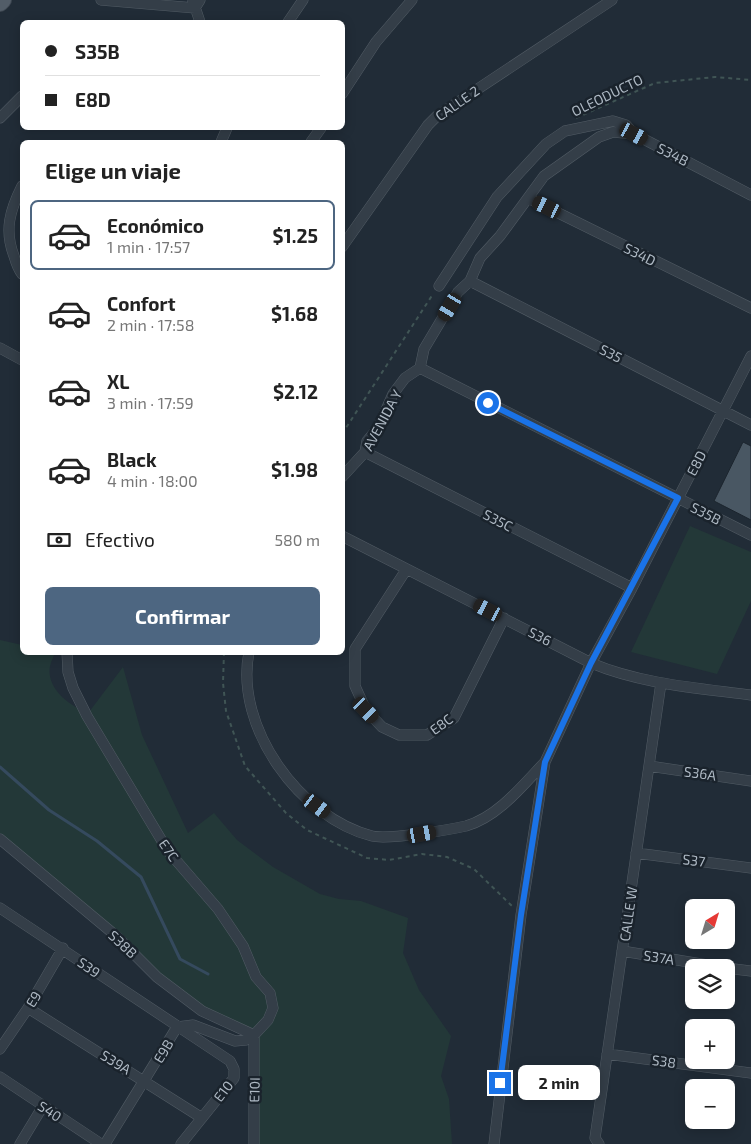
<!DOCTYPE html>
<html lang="es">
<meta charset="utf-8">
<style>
:root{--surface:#fff;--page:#f2f2f2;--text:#222;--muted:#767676;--line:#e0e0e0;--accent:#4d6681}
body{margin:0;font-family:"Exo 2",sans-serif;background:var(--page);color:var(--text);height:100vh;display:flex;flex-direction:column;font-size:19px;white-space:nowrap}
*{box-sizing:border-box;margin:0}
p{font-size:16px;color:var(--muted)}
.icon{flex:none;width:28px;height:28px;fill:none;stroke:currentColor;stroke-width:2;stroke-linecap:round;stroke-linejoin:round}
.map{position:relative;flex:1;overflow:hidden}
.sheet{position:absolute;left:20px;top:140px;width:325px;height:515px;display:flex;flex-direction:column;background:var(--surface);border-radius:8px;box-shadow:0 2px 12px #0003}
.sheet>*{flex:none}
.banner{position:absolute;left:20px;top:20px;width:325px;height:110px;border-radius:8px;box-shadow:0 2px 12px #0003;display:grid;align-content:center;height:110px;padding:0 25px;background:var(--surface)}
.needle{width:32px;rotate:38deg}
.controls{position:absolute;left:685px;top:899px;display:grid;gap:10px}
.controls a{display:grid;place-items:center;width:50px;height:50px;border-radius:8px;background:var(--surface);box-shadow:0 2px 12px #0003;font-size:25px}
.end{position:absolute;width:22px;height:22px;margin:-11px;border:6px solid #1a73e8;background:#fff;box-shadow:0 0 0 2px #fff}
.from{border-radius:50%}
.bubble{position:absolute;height:35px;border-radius:8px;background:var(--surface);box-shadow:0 2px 12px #0003;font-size:16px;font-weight:700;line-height:35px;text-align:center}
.car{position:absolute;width:15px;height:30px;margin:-15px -8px;border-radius:6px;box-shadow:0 0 4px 1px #0007;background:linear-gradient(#222 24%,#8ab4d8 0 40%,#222 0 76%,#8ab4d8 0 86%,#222 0)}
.banner b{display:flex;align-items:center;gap:18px;height:48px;font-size:19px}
.banner b+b{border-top:1px solid var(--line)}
.banner i{width:12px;height:12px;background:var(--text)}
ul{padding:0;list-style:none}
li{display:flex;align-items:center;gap:15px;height:70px;margin:0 10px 8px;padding:0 15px;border:2px solid transparent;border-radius:8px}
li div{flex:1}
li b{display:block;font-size:19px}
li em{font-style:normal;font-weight:700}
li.current{border-color:var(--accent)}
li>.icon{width:45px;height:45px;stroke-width:1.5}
h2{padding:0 25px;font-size:22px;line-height:60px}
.pay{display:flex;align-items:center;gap:12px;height:55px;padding:0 25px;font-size:19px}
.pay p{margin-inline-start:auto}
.action{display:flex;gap:10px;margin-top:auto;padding:10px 25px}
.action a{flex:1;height:58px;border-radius:8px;background:var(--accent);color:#fff;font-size:20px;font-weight:700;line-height:58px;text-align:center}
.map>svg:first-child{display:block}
</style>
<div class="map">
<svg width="751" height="1144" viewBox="0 0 751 1144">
<rect width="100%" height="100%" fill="#212c37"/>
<path fill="#233838" d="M 690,526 L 751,552 L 751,601 L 717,674 L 631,652 Z
M 0,640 L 22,645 L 22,652 L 55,653 C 52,660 48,668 50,676 C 52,691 70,706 83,710 L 86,716 L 123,667 L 142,735 L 188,833 L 214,813 L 237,840 L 273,867 L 320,894 L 339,899 L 361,901 L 408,918 L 403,953 L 419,990 L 451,1036 L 441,1076 L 449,1099 L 452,1144 L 254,1144 L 254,1035 L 202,1011 L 0,833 Z"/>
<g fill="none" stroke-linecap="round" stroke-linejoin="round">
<path stroke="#354a5e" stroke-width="3" d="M 0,767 L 49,810 L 97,841 L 141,877 L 180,959 L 208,974"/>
</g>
<path fill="#495763" stroke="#1c252e" d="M 743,442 L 751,446 L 751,520 L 714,501 Z"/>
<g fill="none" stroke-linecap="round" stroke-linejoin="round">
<g stroke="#525c65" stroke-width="11">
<path id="street" d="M 101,0 L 195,8 L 200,0
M 193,1 L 200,22
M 288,22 L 303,0
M 342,94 L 376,42 L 412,0
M 0,118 L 22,96
M 221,142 L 227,128
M 311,142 L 321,128
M 22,186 C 10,210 4,230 14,256 C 16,263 18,269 22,274
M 530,199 L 751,308
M 342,247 L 428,125 L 437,116 L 612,0
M 470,281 L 751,425
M 439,286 L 497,197 L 546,144 L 565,131 L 613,121 L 626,125 L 634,134 L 751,195
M 0,348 L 22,360
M 420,368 L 751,535
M 365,452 L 632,588
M 342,477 L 365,452 L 367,441 L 378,428 L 393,394 L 405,378 L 420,368 L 424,349 L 458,292 L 470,281 L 480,258 L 500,236 L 544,176 L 599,137 L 613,132 L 634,134
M 342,536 L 591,663 C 641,684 697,688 751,695
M 406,570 L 355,649 L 355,686 L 366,710 L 382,727 L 399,735 L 427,735 L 454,718 L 504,618
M 67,652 L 68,672 L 73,688 L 87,716 L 168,851 L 218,909 L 243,946 L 256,977 L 270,993 L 273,1008 L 268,1020 L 254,1035 L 246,1040 L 235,1041 L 193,1025 L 177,1027 L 105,1144
M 249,652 C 234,727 300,818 372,836 C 388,840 448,830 466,826 C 498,817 523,785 545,762
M 649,766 L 751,781
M 0,839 L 115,935 L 157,977 L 202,1011 L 254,1035
M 636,853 L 751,868
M 0,908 L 230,1061 L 234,1069 L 234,1078 L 181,1144
M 622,951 L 726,968
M 726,968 L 751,971
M 28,1008 L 202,1118
M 0,1049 L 28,1008 L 63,948
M 607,1054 L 751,1073
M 0,1077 L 101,1144
M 20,1144 L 43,1106
M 254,1144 L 254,1035
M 494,1144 L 521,915 L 545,762 L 591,663 L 632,588 L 751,356
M 599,1144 L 595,1138 L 661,683"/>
</g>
<g stroke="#3e4751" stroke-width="18">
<path id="primary" d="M 0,3 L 3,0"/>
</g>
<path stroke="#405555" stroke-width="2" stroke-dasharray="4 4" stroke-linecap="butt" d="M 576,118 L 655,83 L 715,77 L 751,80
M 342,434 L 433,294
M 224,652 L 223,683 L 226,711 L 245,766 L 286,813 L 307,830 L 367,858 L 389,860 L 422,854 L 447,857 L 474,869 L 513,907"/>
<use href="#street" stroke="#343e48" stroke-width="10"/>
<use href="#primary" stroke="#525d68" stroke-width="16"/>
</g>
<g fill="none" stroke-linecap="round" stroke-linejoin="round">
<path stroke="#1a73e8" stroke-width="6" d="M 488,403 L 678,498 L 591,663 L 545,762 L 521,915 L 500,1083"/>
</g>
<g text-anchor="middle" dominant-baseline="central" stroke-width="5" stroke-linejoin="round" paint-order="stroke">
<g font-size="14" fill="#aeb9c4" stroke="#1a232c">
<text transform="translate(607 95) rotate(-26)">OLEODUCTO</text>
<text transform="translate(457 103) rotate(-35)">CALLE 2</text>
<text transform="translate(673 154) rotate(27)">S34B</text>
<text transform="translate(640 254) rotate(26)">S34D</text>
<text transform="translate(611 353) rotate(27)">S35</text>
<text transform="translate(382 420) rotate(-62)">AVENIDA Y</text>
<text transform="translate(696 463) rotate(-63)">E8D</text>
<text transform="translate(706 513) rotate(27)">S35B</text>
<text transform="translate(498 520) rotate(27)">S35C</text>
<text transform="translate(540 636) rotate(27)">S36</text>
<text transform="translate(441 724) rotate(-36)">E8C</text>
<text transform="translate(700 773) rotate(8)">S36A</text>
<text transform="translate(169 850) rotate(55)">E7C</text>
<text transform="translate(694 860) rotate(7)">S37</text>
<text transform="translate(628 914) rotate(-82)">CALLE W</text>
<text transform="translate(123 944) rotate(43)">S38B</text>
<text transform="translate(659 957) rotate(9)">S37A</text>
<text transform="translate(89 967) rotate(35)">S39</text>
<text transform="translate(33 999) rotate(-59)">E9</text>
<text transform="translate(163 1051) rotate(-59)">E9B</text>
<text transform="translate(664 1061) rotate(8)">S38</text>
<text transform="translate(116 1062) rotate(32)">S39A</text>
<text transform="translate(254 1090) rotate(-89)">E10I</text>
<text transform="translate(223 1091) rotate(-53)">E10</text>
<text transform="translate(50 1111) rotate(33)">S40</text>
</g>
</g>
</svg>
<div class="controls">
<a><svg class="needle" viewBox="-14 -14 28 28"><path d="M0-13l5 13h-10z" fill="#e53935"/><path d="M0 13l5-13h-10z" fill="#767676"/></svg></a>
<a><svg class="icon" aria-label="layers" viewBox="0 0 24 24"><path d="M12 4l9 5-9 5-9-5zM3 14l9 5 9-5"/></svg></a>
<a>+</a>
<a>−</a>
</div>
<i class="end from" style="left:488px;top:403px"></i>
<i class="end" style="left:500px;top:1083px"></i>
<div class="bubble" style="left:518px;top:1065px;width:82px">2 min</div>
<i class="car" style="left:634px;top:134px;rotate:118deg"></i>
<i class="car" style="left:547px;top:207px;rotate:296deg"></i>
<i class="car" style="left:450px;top:307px;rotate:211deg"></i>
<i class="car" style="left:488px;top:610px;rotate:297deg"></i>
<i class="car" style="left:366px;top:710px;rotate:136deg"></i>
<i class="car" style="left:317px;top:806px;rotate:126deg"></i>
<i class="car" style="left:422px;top:834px;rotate:80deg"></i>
<div class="banner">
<b><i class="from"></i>S35B</b>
<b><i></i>E8D</b>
</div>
<section class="sheet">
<h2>Elige un viaje</h2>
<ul>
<li class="current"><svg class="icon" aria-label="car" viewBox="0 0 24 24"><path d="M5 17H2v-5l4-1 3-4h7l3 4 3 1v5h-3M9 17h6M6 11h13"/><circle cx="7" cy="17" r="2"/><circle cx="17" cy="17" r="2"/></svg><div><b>Económico</b><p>1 min · 17:57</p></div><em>$1.25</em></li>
<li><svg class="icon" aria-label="car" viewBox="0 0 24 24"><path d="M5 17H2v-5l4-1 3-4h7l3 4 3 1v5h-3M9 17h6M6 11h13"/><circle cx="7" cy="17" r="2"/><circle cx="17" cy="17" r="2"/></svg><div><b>Confort</b><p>2 min · 17:58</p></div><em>$1.68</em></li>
<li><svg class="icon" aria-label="car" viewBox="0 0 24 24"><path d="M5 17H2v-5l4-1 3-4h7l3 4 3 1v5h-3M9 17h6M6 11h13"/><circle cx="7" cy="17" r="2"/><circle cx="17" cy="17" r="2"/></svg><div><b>XL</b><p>3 min · 17:59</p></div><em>$2.12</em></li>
<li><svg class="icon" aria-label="car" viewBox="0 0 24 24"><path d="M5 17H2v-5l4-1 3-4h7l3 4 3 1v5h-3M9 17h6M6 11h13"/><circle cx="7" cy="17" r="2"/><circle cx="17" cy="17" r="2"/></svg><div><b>Black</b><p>4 min · 18:00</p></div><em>$1.98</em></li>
</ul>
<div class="pay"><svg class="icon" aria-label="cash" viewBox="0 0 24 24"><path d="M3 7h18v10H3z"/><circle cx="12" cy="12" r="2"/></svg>Efectivo<p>580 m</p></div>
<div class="action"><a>Confirmar</a></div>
</section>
</div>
